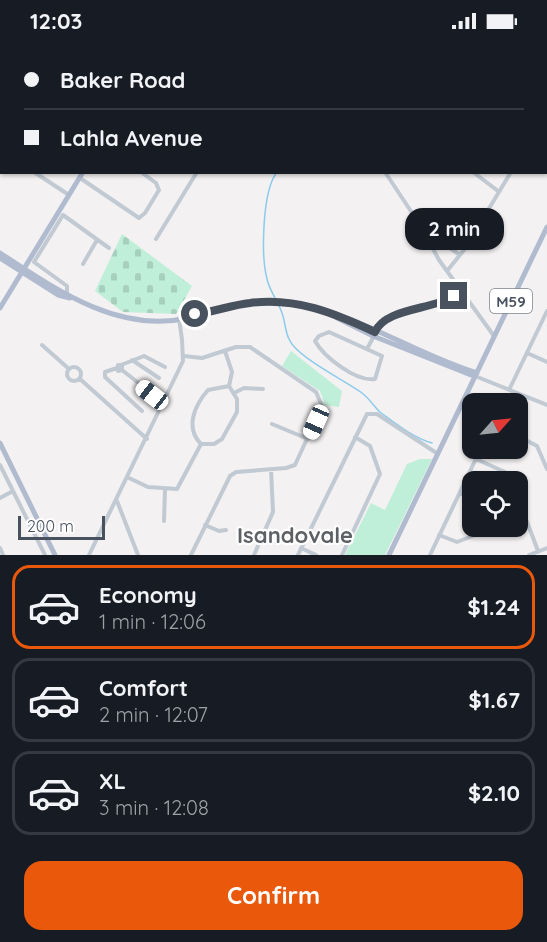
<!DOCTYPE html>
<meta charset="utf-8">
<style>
:root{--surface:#171b24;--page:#20242c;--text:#f1f3f6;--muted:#9ea1a6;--line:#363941;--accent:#ea580c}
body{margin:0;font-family:Quicksand,sans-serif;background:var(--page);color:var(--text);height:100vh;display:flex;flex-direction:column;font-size:22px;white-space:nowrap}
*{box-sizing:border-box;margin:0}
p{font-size:20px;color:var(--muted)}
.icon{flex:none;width:33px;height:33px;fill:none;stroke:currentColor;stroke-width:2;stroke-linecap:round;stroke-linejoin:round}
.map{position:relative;height:513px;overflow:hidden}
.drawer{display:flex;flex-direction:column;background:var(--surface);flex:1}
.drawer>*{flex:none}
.top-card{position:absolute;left:0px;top:0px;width:548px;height:132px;box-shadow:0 2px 4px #0004;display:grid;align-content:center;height:132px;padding:0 24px;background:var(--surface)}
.needle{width:39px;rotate:63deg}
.buttons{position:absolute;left:462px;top:351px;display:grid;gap:12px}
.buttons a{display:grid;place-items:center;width:66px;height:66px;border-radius:12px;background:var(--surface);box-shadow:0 2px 4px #0004;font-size:30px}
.scale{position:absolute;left:18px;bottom:15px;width:87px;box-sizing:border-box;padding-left:6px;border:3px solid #48515e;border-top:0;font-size:16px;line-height:21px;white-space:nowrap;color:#48515e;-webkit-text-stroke:4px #fff;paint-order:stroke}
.end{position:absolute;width:27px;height:27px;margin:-14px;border:8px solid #48515e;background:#fff;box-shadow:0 0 0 3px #fff}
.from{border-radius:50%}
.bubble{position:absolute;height:42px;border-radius:18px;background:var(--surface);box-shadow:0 2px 4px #0004;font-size:20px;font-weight:800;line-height:42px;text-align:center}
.car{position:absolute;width:18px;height:36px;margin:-18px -9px;border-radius:8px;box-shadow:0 0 4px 2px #0007;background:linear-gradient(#fff 24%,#345 0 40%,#fff 0 76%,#345 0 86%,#fff 0)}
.top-card b{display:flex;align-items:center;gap:21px;height:57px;font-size:22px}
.top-card b+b{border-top:2px solid var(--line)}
.top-card i{width:15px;height:15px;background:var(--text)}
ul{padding:10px 0 0;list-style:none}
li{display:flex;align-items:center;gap:18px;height:84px;margin:0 12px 9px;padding:0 12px;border:3px solid var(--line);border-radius:18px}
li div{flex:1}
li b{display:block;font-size:22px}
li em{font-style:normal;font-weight:800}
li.active{border-color:var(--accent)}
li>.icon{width:54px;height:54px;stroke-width:1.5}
.button{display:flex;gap:12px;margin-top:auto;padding:12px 24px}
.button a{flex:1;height:69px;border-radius:18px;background:var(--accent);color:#fff;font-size:24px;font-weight:800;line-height:69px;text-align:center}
.status{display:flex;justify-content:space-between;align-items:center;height:42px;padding:0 30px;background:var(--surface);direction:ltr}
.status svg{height:16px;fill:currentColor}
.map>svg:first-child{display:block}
</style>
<div class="status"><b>12:03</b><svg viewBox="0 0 49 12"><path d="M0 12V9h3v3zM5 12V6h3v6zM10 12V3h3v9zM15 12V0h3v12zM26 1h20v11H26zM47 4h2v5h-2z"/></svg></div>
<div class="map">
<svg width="547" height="513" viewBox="0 0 547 513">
<defs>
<pattern id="cemetery-stones" width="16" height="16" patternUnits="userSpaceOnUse" patternTransform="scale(1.5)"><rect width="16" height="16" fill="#c0efd9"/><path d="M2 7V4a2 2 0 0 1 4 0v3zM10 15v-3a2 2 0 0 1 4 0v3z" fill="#a6cfbd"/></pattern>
</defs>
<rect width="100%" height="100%" fill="#f3f1f1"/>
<path fill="url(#cemetery-stones)" d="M 122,192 L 192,244 L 176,272 L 123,270 L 95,249 Z"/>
<path fill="#c0efd9" d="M 291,309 L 342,349 L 339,365 L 325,363 L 320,349 L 282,324 Z
M 420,417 L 432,417 L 385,513 L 345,513 L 371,461 L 385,468 L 407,422 Z"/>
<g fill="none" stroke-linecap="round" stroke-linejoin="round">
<path stroke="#8dcbec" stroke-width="1.5" d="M 367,2 L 368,0
M 277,130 C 262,149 261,214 267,237 C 269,248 278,259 282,271 C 285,279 285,289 289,297 C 296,315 346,339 362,351 C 370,357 374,365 381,371 C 396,382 414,396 432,401"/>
<path stroke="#c1c9d2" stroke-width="4" d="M 72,0 L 74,2
M 291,0 L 292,2
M 464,0 L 465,2
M 270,2 L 273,0
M 395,2 L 396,0
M 0,6 L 2,7
M 546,42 L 547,41
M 0,57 L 2,58
M 34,130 L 69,153
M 385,130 L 420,183 L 439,218 L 494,294
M 473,130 L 498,149
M 80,136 L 139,176 L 145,171 L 159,148 L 156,141 L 141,130
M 63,173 L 34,220 L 67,244 L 67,252
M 63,173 L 109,206
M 424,188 L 460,213
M 156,197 L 197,130
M 83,222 L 97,198
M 447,229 L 464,208 L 511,130
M 179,276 L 182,298
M 329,290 L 382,314 L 375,337 C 356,340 324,315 315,299 L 319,294 Z
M 42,303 L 69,327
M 367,307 L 383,277 L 435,263 L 462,249
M 225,309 L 232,330 L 229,344
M 527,311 L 547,320
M 184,314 L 202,316 L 236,305 L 250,305 L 316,350 L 322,364 L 295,423 L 286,426 L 236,430 L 230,434 L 191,513
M 132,318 L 159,336
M 121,323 L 144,314 L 165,325
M67 332a7 7 0 1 1 14 0a7 7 0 1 1-14 0Z
M 117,326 L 105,330 L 105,335 L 142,369
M 122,328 L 122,324 L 118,323 L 118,329 L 122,328 L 164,361
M 475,334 L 547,363
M 80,337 L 147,397
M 510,346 L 547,269
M 234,351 L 244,346 L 263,347
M 272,382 L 308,397
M 518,394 L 537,404 L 547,427
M 201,402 C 185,386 194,364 208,348 L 229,344
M 201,402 L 214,402 L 222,397 L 237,370 L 237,357 L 229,344
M 476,417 L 505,430 L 511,440
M 0,423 L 45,513
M 129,436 L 148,445 L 177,447 L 201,402
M 460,451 L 472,456
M 0,456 L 13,449
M 518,456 L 538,509
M 117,459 L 138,513
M 164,479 L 165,447
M 205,483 L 219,489 L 226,488
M 439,493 L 457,500 L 498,484
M 0,506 L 3,513
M 301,506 L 316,513
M 89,513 L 183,319 L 182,298
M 254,513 L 273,470 L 271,427
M 298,513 L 367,372 L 377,372 L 438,412
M 342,513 L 380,432 L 370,404 L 355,395
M 430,513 L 481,406
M 529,513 L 547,506"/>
<path stroke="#b1bbcf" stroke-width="5" d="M 162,2 L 163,0
M 167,2 L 168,0
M 0,211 C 55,247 118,292 188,276 C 223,268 257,254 295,261 C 358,272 415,312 477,331
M 0,216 L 58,253 L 70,256
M 0,266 L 83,130
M 337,276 L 373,294 L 471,333
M 0,401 L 55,513
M 389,513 L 547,185"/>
</g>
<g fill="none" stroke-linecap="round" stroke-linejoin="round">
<path stroke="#48515e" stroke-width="8" d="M 195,272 C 214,270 231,263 250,261 C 296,255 334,271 375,290 C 385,266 432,268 454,254"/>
</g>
<g text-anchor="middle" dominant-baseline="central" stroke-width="4.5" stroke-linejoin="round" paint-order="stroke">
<rect fill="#fff" stroke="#7f858e" stroke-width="1.5" x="490" y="247" width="42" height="24" rx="4.5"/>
<g font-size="15" font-weight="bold" fill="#48515e">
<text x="511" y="259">M59</text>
</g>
<g font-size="22" font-weight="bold" fill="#5d6065" stroke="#fff">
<text x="295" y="493">Isandovale</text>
</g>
</g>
</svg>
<div class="buttons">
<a><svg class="needle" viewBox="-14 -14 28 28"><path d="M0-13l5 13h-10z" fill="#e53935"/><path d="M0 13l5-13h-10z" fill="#9ea1a6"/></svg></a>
<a><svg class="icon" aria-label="locate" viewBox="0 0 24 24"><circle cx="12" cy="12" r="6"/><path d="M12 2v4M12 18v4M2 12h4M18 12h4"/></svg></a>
</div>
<div class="scale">200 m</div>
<i class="end from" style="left:195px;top:272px"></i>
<i class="end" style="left:454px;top:254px"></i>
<div class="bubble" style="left:405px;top:166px;width:99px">2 min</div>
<i class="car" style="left:152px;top:353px;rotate:308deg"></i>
<i class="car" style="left:316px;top:380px;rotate:204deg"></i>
<div class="top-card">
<b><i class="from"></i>Baker Road</b>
<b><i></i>Lahla Avenue</b>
</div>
</div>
<section class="drawer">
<ul>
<li class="active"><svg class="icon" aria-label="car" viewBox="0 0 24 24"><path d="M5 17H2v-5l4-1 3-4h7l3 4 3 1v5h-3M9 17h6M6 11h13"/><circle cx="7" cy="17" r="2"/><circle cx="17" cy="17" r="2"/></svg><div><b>Economy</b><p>1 min · 12:06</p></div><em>$1.24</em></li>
<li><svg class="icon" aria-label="car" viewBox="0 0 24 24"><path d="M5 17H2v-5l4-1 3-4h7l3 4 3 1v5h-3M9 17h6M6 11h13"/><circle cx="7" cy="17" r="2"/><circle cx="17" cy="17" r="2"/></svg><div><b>Comfort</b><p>2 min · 12:07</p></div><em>$1.67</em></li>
<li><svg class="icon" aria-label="car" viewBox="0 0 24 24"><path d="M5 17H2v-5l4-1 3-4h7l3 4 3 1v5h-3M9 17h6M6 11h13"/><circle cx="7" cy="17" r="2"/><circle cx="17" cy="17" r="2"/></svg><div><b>XL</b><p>3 min · 12:08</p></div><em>$2.10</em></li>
</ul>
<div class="button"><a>Confirm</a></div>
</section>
